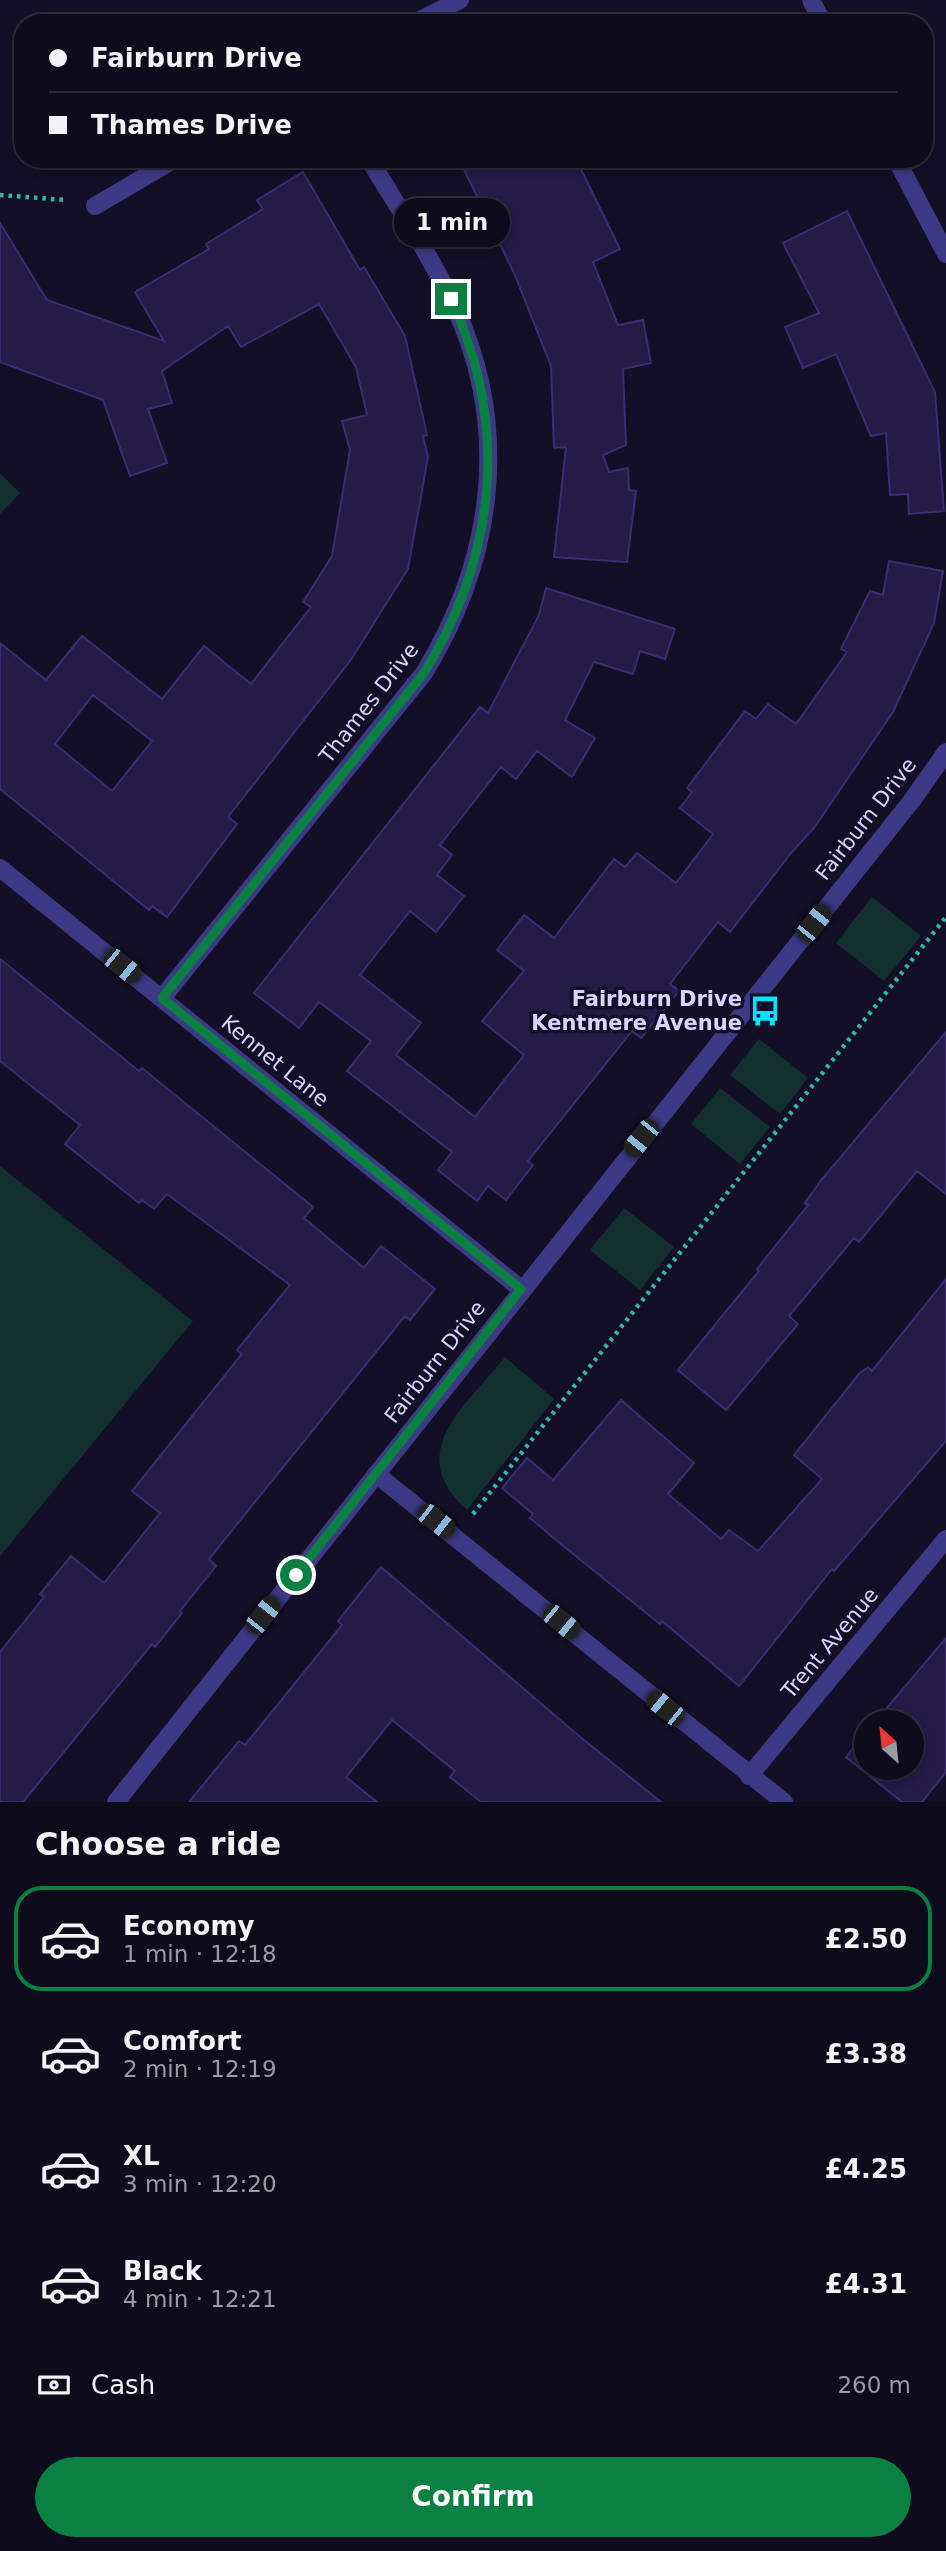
<!DOCTYPE html>
<meta charset="utf-8">
<style>
:root{--surface:#0e0b1c;--page:#171425;--text:#f1f3f6;--muted:#9b9ba3;--line:#2e2b3b;--accent:#0b8043}
body{margin:0;font-family:"DejaVu Sans",sans-serif;background:var(--page);color:var(--text);height:100vh;display:flex;flex-direction:column;font-size:26px;white-space:nowrap}
*{box-sizing:border-box;margin:0}
p{font-size:23px;color:var(--muted)}
.icon{flex:none;width:38px;height:38px;fill:none;stroke:currentColor;stroke-width:2;stroke-linecap:round;stroke-linejoin:round}
.map{position:relative;height:1802px;overflow:hidden}
.details{display:flex;flex-direction:column;background:var(--surface);flex:1}
.details>*{flex:none}
.hud{position:absolute;left:14px;top:14px;width:919px;height:154px;border-radius:28px;box-shadow:0 4px 10px #0003,0 0 0 2px var(--line);display:grid;align-content:center;height:154px;padding:0 35px;background:var(--surface)}
.needle{width:46px;rotate:333deg}
.tools{position:absolute;left:854px;top:1710px;display:grid;gap:14px}
.tools a{display:grid;place-items:center;width:70px;height:70px;border-radius:50%;background:var(--surface);box-shadow:0 4px 10px #0003,0 0 0 2px var(--line);font-size:35px}
.end{position:absolute;width:32px;height:32px;margin:-16px;border:9px solid #0b8043;background:#fff;box-shadow:0 0 0 4px #fff}
.from{border-radius:50%}
.bubble{position:absolute;height:49px;border-radius:24px;background:var(--surface);box-shadow:0 4px 10px #0003,0 0 0 2px var(--line);font-size:23px;font-weight:600;line-height:49px;text-align:center}
.car{position:absolute;width:21px;height:42px;margin:-21px -10px;border-radius:9px;box-shadow:0 0 5px 2px #0007;background:linear-gradient(#222 24%,#8ab4d8 0 40%,#222 0 76%,#8ab4d8 0 86%,#222 0)}
.hud b{display:flex;align-items:center;gap:24px;height:66px;font-size:26px}
.hud b+b{border-top:2px solid var(--line)}
.hud i{width:18px;height:18px;background:var(--text)}
ul{padding:0;list-style:none}
li{display:flex;align-items:center;gap:21px;height:105px;margin:0 14px 10px;padding:0 21px;border:4px solid transparent;border-radius:28px}
li div{flex:1}
li b{display:block;font-size:26px}
li em{font-style:normal;font-weight:600}
li.on{border-color:var(--accent)}
li>.icon{width:63px;height:63px;stroke-width:1.5}
h2{padding:0 35px;font-size:32px;line-height:84px}
.pay{display:flex;align-items:center;gap:18px;height:77px;padding:0 35px;font-size:26px}
.pay p{margin-inline-start:auto}
.cta{display:flex;gap:14px;margin-top:auto;padding:14px 35px}
.cta a{flex:1;height:80px;border-radius:42px;background:var(--accent);color:#fff;font-size:28px;font-weight:600;line-height:80px;text-align:center}
.map>svg:first-child{display:block}
</style>
<div class="map">
<svg width="946" height="1802" viewBox="0 0 946 1802">
<rect width="100%" height="100%" fill="#130f26"/>
<path fill="#12302f" d="M 0,473 L 20,493 L 0,514 Z
M 872,897 L 921,936 L 884,981 L 836,943 Z
M 759,1039 L 808,1078 L 780,1114 L 730,1075 Z
M 720,1088 L 770,1127 L 740,1164 L 691,1124 Z
M 0,1166 L 193,1321 L 0,1556 Z
M 624,1208 L 674,1247 L 640,1290 L 590,1250 Z
M 505,1357 L 554,1399 L 467,1510 C 403,1452 465,1407 505,1357 Z"/>
<path fill="#241b47" stroke="#3b2d73" stroke-width="2" fill-rule="evenodd" d="M 459,159 L 576,159 L 620,249 L 593,262 L 618,325 L 643,320 L 651,363 L 623,369 L 626,445 L 603,455 L 609,472 L 628,468 L 629,490 L 636,491 L 627,562 L 554,557 L 566,447 L 554,448 L 551,366 L 514,273 Z
M 303,172 L 360,270 L 364,267 L 405,336 L 427,435 L 423,436 L 428,457 L 408,569 L 350,661 L 228,817 L 237,824 L 167,917 L 152,906 L 149,910 L 0,789 L 0,643 L 46,680 L 82,636 L 162,699 L 204,646 L 251,684 L 311,607 L 303,602 L 332,556 L 350,450 L 342,421 L 367,415 L 356,367 L 319,304 L 241,347 L 228,326 L 162,371 L 172,403 L 148,409 L 167,463 L 130,476 L 103,400 L 0,362 L 0,223 L 47,300 L 164,341 L 135,292 L 209,249 L 206,244 L 263,209 L 257,200 ZM 93,695 L 152,741 L 112,791 L 55,744 Z
M 847,211 L 935,392 L 944,511 L 909,514 L 908,494 L 890,495 L 886,433 L 871,436 L 836,354 L 803,368 L 785,327 L 819,313 L 783,243 Z
M 889,561 L 943,571 L 934,623 L 893,712 L 814,828 L 791,853 L 730,932 L 718,922 L 670,984 L 679,991 L 641,1038 L 632,1031 L 528,1161 L 533,1165 L 506,1200 L 488,1186 L 477,1201 L 438,1170 L 452,1152 L 347,1071 L 371,1041 L 319,1002 L 299,1028 L 254,993 L 480,707 L 488,713 L 539,615 L 546,588 L 675,629 L 665,659 L 640,651 L 633,674 L 594,662 L 565,720 L 595,738 L 572,777 L 537,751 L 516,779 L 501,767 L 440,845 L 452,855 L 437,875 L 464,896 L 436,932 L 410,911 L 360,975 L 421,1023 L 396,1055 L 475,1117 L 524,1055 L 482,1021 L 524,971 L 497,950 L 524,915 L 554,938 L 614,859 L 625,867 L 637,853 L 676,883 L 713,834 L 680,808 L 692,792 L 687,788 L 745,711 L 756,719 L 768,704 L 796,724 L 847,652 L 841,649 L 870,591 L 883,595 Z
M 0,959 L 139,1071 L 142,1068 L 313,1207 L 304,1218 L 364,1268 L 381,1246 L 435,1289 L 410,1320 L 405,1316 L 209,1559 L 216,1566 L 180,1611 L 182,1613 L 155,1647 L 152,1644 L 23,1802 L 0,1802 L 0,1652 L 44,1597 L 40,1594 L 71,1556 L 104,1583 L 160,1513 L 132,1491 L 242,1354 L 237,1350 L 290,1285 L 167,1194 L 154,1209 L 142,1200 L 139,1203 L 65,1144 L 80,1125 L 0,1061 Z
M 946,1032 L 946,1194 L 917,1171 L 859,1242 L 854,1238 L 789,1316 L 798,1324 L 726,1410 L 678,1370 L 759,1271 L 757,1269 L 808,1205 L 805,1203 L 822,1179 Z
M 946,1279 L 946,1441 L 834,1571 L 832,1569 L 739,1686 L 662,1621 L 660,1624 L 556,1540 L 530,1518 L 533,1514 L 502,1488 L 527,1458 L 553,1480 L 621,1400 L 694,1463 L 668,1494 L 721,1539 L 729,1530 L 758,1551 L 822,1479 L 794,1455 L 859,1374 L 868,1367 L 872,1371 Z
M 381,1567 L 579,1736 L 661,1802 L 481,1802 L 450,1777 L 455,1771 L 392,1720 L 346,1777 L 377,1802 L 189,1802 L 239,1741 L 245,1745 L 342,1625 L 338,1621 Z
M 946,1638 L 946,1772 L 922,1802 L 902,1802 L 846,1757 L 866,1732 L 866,1768 L 912,1768 L 912,1722 L 875,1722 Z"/>
<g fill="none" stroke-linecap="round" stroke-linejoin="round">
<path stroke="#2fb8b0" stroke-width="4.5" stroke-dasharray="3.5 5" stroke-linecap="butt" d="M 0,195 L 65,200
M 473,1514 L 946,917"/>
<path stroke="#3d3a85" stroke-width="18" d="M 811,0 L 823,23
M 414,23 L 460,0
M 896,159 L 946,254
M 95,206 L 175,159
M 0,868 L 521,1289
M 162,998 L 424,673 C 492,562 511,434 457,312 C 433,259 399,209 369,159
M 376,1474 L 784,1802
M 749,1776 L 946,1539
M 116,1802 L 913,799 L 946,752"/>
</g>
<g fill="none" stroke-linecap="round" stroke-linejoin="round">
<path stroke="#0b8043" stroke-width="9" d="M 296,1575 L 521,1289 L 162,998 L 424,673 C 496,556 510,426 451,299"/>
</g>
<defs>
<g id="bus-bare" transform="scale(2.415)"><path d="M-5-6H5V4H4V6H2V4H-2V6H-4V4H-5ZM-3.5-4V0h7V-4ZM-3.5 1.2v1.5H-2V1.2ZM2 1.2v1.5H3.5V1.2Z" fill="#00e5ff" stroke="#130f26" stroke-width="2.5" paint-order="stroke"/></g>
</defs>
<g fill-rule="evenodd">
<use href="#bus-bare" x="765" y="1011"/>
</g>
<g text-anchor="middle" dominant-baseline="central" stroke-width="7" stroke-linejoin="round" paint-order="stroke">
<g font-size="21" fill="#d9d4ff" stroke="#130f26">
<text transform="translate(369 703) rotate(-52)">Thames Drive</text>
<text transform="translate(866 819) rotate(-52)">Fairburn Drive</text>
<text transform="translate(275 1061) rotate(39)">Kennet Lane</text>
<text transform="translate(435 1362) rotate(-52)">Fairburn Drive</text>
<text transform="translate(830 1643) rotate(-50)">Trent Avenue</text>
</g>
<g font-size="21" font-weight="bold" fill="#d9d4ff" stroke="#130f26" text-anchor="end">
<text x="742" y="999">Fairburn Drive<tspan x="742" dy="24">Kentmere Avenue</tspan></text>
</g>
</g>
</svg>
<div class="tools">
<a><svg class="needle" viewBox="-14 -14 28 28"><path d="M0-13l5 13h-10z" fill="#e53935"/><path d="M0 13l5-13h-10z" fill="#9b9ba3"/></svg></a>
</div>
<i class="end from" style="left:296px;top:1575px"></i>
<i class="end" style="left:451px;top:299px"></i>
<div class="bubble" style="left:394px;top:198px;width:116px">1 min</div>
<i class="car" style="left:814px;top:923px;rotate:39deg"></i>
<i class="car" style="left:122px;top:966px;rotate:129deg"></i>
<i class="car" style="left:641px;top:1138px;rotate:219deg"></i>
<i class="car" style="left:436px;top:1521px;rotate:128deg"></i>
<i class="car" style="left:263px;top:1615px;rotate:38deg"></i>
<i class="car" style="left:561px;top:1622px;rotate:129deg"></i>
<i class="car" style="left:665px;top:1708px;rotate:309deg"></i>
<div class="hud">
<b><i class="from"></i>Fairburn Drive</b>
<b><i></i>Thames Drive</b>
</div>
</div>
<section class="details">
<h2>Choose a ride</h2>
<ul>
<li class="on"><svg class="icon" aria-label="car" viewBox="0 0 24 24"><path d="M5 17H2v-5l4-1 3-4h7l3 4 3 1v5h-3M9 17h6M6 11h13"/><circle cx="7" cy="17" r="2"/><circle cx="17" cy="17" r="2"/></svg><div><b>Economy</b><p>1 min · 12:18</p></div><em>£2.50</em></li>
<li><svg class="icon" aria-label="car" viewBox="0 0 24 24"><path d="M5 17H2v-5l4-1 3-4h7l3 4 3 1v5h-3M9 17h6M6 11h13"/><circle cx="7" cy="17" r="2"/><circle cx="17" cy="17" r="2"/></svg><div><b>Comfort</b><p>2 min · 12:19</p></div><em>£3.38</em></li>
<li><svg class="icon" aria-label="car" viewBox="0 0 24 24"><path d="M5 17H2v-5l4-1 3-4h7l3 4 3 1v5h-3M9 17h6M6 11h13"/><circle cx="7" cy="17" r="2"/><circle cx="17" cy="17" r="2"/></svg><div><b>XL</b><p>3 min · 12:20</p></div><em>£4.25</em></li>
<li><svg class="icon" aria-label="car" viewBox="0 0 24 24"><path d="M5 17H2v-5l4-1 3-4h7l3 4 3 1v5h-3M9 17h6M6 11h13"/><circle cx="7" cy="17" r="2"/><circle cx="17" cy="17" r="2"/></svg><div><b>Black</b><p>4 min · 12:21</p></div><em>£4.31</em></li>
</ul>
<div class="pay"><svg class="icon" aria-label="cash" viewBox="0 0 24 24"><path d="M3 7h18v10H3z"/><circle cx="12" cy="12" r="2"/></svg>Cash<p>260 m</p></div>
<div class="cta"><a>Confirm</a></div>
</section>
